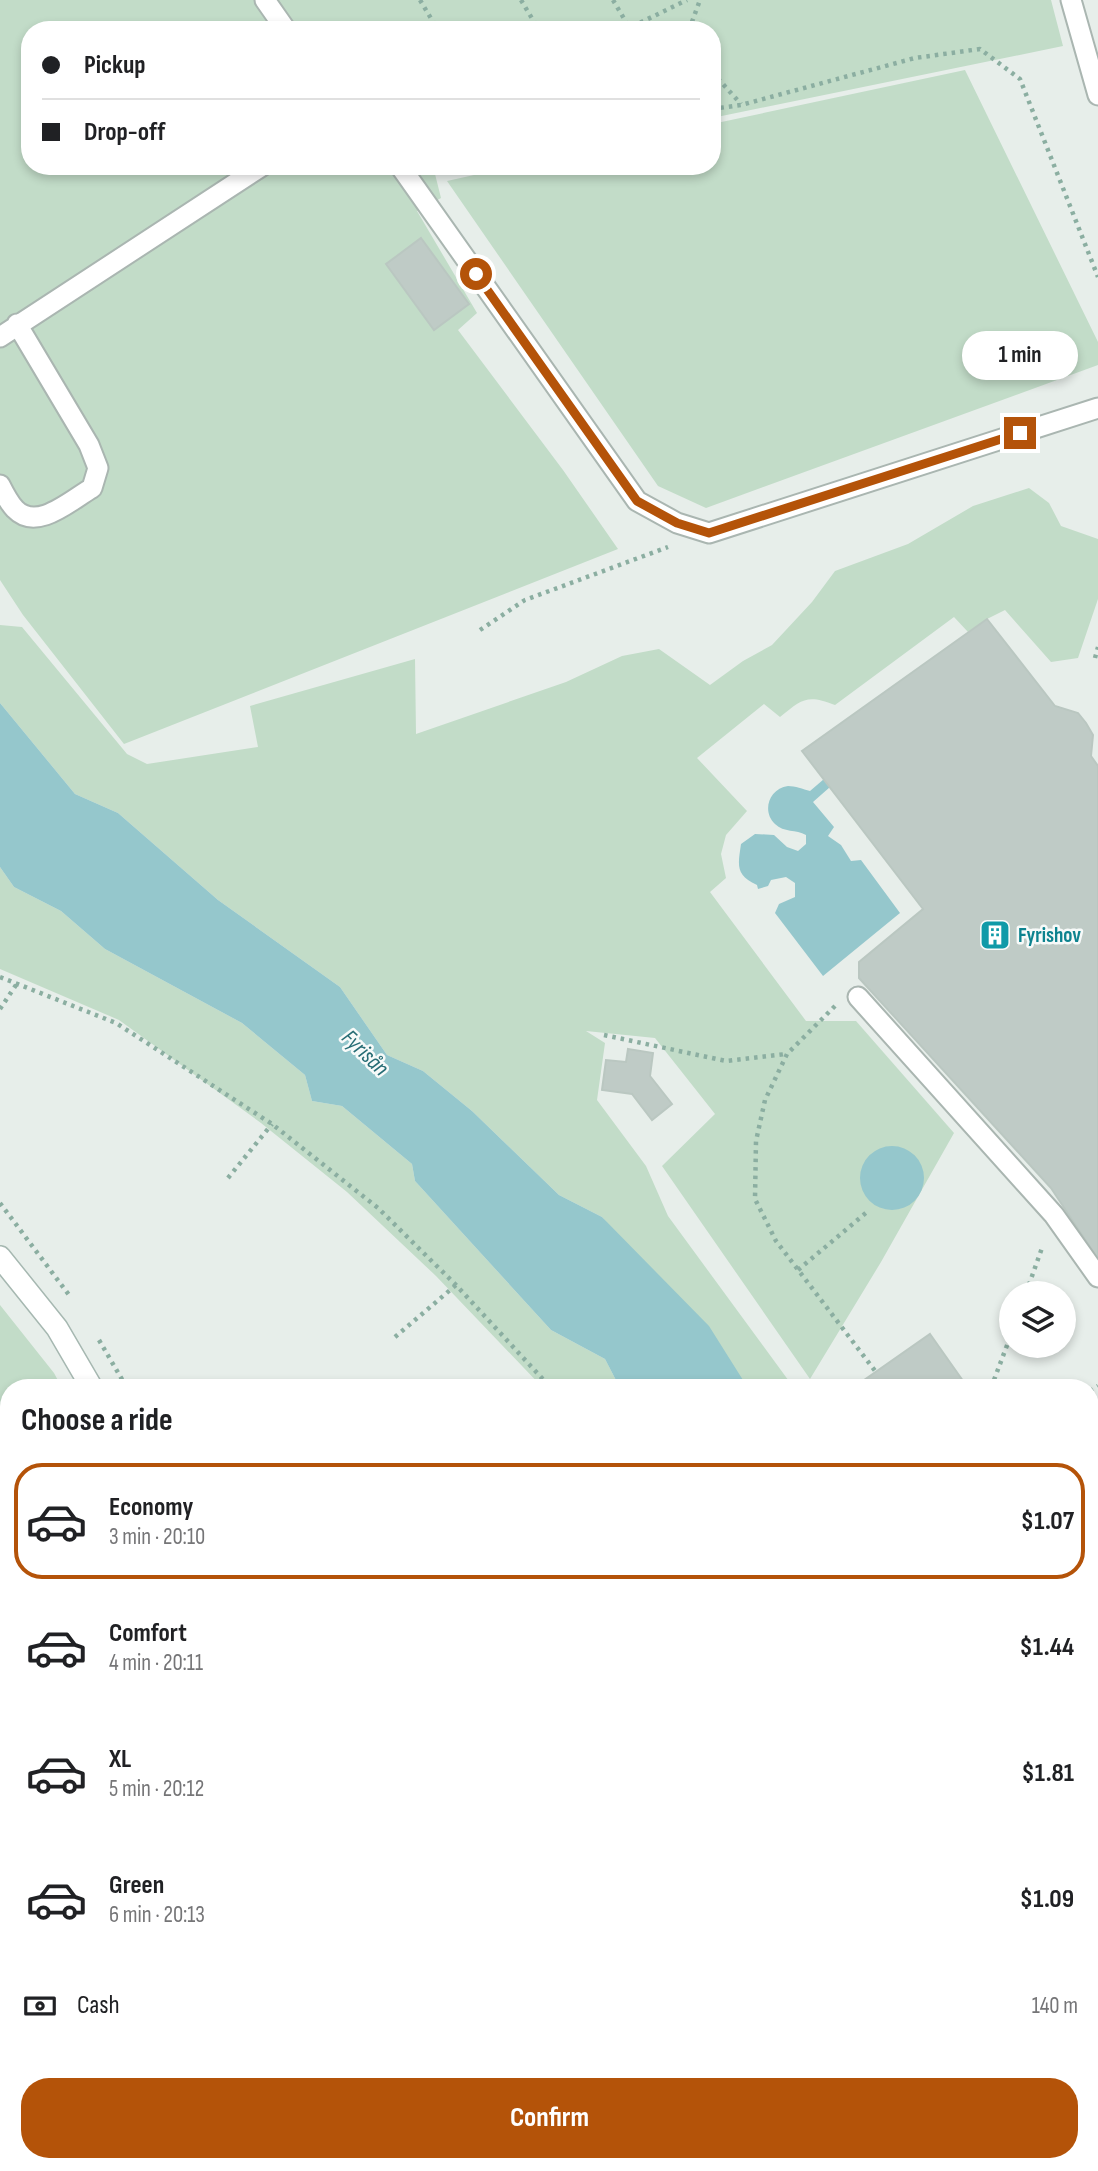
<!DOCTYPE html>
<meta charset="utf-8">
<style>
:root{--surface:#fff;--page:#f2f2f2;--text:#202124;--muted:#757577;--line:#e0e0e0;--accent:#b45309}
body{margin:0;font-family:"Sofia Sans Condensed",sans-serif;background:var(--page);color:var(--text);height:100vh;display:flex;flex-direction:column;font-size:26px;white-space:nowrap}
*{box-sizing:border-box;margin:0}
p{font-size:23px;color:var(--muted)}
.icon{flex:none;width:38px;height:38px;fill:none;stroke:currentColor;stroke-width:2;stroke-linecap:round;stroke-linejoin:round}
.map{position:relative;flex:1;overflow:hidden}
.details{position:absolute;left:0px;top:1379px;width:1099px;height:793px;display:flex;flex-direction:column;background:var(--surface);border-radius:28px 28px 0 0;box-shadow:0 4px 10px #0003}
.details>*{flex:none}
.guide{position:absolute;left:21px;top:21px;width:700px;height:154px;border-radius:28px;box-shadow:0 4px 10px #0003;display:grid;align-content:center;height:154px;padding:0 21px;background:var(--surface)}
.controls{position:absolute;left:999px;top:1281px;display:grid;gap:14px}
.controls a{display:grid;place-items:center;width:77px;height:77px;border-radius:50%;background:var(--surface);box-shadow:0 4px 10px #0003;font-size:35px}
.end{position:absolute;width:32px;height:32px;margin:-16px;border:9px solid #b45309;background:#fff;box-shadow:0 0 0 4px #fff}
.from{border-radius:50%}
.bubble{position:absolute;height:49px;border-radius:24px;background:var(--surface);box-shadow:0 4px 10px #0003;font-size:23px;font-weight:700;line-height:49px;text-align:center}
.guide b{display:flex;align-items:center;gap:24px;height:66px;font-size:26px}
.guide b+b{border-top:2px solid var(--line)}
.guide i{width:18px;height:18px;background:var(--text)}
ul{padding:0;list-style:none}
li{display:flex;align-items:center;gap:21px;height:116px;margin:0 14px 10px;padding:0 7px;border:4px solid transparent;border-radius:28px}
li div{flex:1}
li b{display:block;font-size:26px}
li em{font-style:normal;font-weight:700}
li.selected{border-color:var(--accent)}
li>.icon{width:63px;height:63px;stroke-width:1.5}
h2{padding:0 21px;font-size:32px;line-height:84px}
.pay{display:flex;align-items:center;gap:18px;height:77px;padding:0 21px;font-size:26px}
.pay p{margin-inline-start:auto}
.action{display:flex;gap:14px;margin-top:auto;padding:14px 21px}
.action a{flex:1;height:80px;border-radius:28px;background:var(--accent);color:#fff;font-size:28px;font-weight:700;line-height:80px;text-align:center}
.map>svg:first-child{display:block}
</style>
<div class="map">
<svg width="1098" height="2171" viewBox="0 0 1098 2171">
<rect width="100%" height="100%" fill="#e7eeea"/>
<path fill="#c2dcc8" d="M 0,0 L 1051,0 L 1063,46 L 712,118 L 712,30 L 30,30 L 30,166 L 474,166 L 435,174 L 441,198 L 417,211 L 477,313 L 458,330 L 563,470 L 618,549 L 124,744 L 23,615 L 0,580 Z
M 965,70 L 1098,342 L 1098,365 L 706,508 L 658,486 L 447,181 L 514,166 L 712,166 L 712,124 Z
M 1029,488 L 1049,503 L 1061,526 L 1098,539 L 1098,599 L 1078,658 L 1051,662 L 1005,610 L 987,619 L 968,632 L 954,617 L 835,705 C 807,694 802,699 780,717 L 764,704 L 697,758 L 747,811 L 726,835 L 721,854 L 726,878 L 710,892 L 806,1021 L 856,1021 L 954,1133 L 881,1262 L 810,1379 L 662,1166 L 715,1114 L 655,1038 L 586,1031 L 605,1043 L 597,1100 L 646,1166 L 668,1216 L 794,1388 L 748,1388 L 602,1217 L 559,1195 L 472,1111 L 423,1071 L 387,1055 L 340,987 L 218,900 L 118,813 L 75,794 L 0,703 L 0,625 L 22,627 L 127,754 L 147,764 L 258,747 L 250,706 L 415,659 L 416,734 L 566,682 L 622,656 L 659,649 L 710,685 L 743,661 L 772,645 L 812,602 L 835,571 L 908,544 L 973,506 Z
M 0,867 L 14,887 L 61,911 L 105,949 L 242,1023 L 305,1075 L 312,1101 L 342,1106 L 412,1164 L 415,1181 L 551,1330 L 605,1359 L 620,1388 L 543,1388 L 436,1276 L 347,1192 L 261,1123 L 119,1020 L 0,969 Z
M 0,1305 L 54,1373 L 62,1388 L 9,1388 L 9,2163 L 249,2163 L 249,2171 L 0,2171 Z
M 1090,1707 L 1098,1709 L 1098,1867 L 1090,1865 Z
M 1090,1947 L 1098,1948 L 1098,2171 L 1011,2171 L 1011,2163 L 1090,2163 Z
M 551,2163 L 903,2163 L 903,2171 L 550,2171 Z"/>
<path fill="#95c7cc" d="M 0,703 L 75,794 L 118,813 L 218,900 L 340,987 L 387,1055 L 423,1071 L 472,1111 L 559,1195 L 602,1217 L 709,1326 L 748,1388 L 620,1388 L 605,1359 L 551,1330 L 415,1181 L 412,1164 L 342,1106 L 312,1101 L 305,1075 L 242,1023 L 105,949 L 61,911 L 14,887 L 0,867 Z
M 824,779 L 830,787 L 813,802 L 834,827 L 828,836 L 841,845 L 851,861 L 861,860 L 900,913 L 823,976 L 775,913 L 779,904 L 795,897 L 795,883 L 786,877 L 771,880 L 768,886 L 758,889 L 757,885 C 735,875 738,865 741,844 L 755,834 L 774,835 L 787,847 L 798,851 L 806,844 L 806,835 C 796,829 784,833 775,824 C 762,812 768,789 788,786 C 795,786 803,789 810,791 Z
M860 1178a32 32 0 1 1 64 0a32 32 0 1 1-64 0Z
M 903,2163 L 1011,2163 L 1011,2171 L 903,2171 Z"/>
<path fill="#bfcbc6" stroke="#bac7c1" stroke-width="2" d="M 421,238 L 469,304 L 434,330 L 386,264 Z
M 987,619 L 1055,706 L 1078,713 L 1086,723 L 1093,735 L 1091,756 L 1098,766 L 1098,1259 L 1051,1188 L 859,978 L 859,962 L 923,909 L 802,751 Z
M 628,1049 L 653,1053 L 650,1076 L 672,1104 L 652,1120 L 632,1094 L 602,1090 L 606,1060 L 626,1062 Z
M 930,1334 L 968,1388 L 859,1388 L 857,1385 Z
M 1098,1496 L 1098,1693 L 1090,1691 L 1090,1501 Z
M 1,2028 L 9,2042 L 9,2067 L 0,2072 Z
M 0,2077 L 7,2089 L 0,2094 Z
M 436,2163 L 504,2163 L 503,2171 L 435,2171 Z"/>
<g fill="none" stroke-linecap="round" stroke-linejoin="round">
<g stroke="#aab6b1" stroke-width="23">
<path id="lane" d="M 265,0 L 286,30
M 1071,0 L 1098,95
M 400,166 L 637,501 L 677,523 L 709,533 L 1098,408
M 0,337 L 262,166
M 0,485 C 4,493 9,503 15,509 C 37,532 71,500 92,488 L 98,468 L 89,445 L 17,324
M 858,997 L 1054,1215 L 1098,1277
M 398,2171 L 399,2163"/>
</g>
<g stroke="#a6b8b1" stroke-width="24">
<path id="secondary" d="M 0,1257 L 57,1328 L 92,1388
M 1090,1897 L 1098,1898
M 287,2171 L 289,2163"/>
</g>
<path stroke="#8baea1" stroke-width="4.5" stroke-dasharray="3.5 5" stroke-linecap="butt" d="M 420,0 L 438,30
M 521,0 L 539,30
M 613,0 L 629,27
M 625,30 L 687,0
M 689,30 L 700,0
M 712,72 L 741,104
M 712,109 L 741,105 L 915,58 L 980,49 L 1020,79 L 1098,277
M 480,630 L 525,600 L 668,547
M 1095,658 L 1098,647
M 0,977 L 116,1023 L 272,1124 L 378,1208 L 456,1285 L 551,1388
M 835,1006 L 787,1054 L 765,1100 L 756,1141 L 755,1199 L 776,1241 L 876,1372
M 0,1009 L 16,985
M 604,1035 L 726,1061 L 786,1054
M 228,1178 L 272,1124
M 0,1203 L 69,1295
M 798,1270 L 867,1212
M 1026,1293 L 1043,1245
M 395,1337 L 456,1285
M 99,1340 L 127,1388
M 991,1388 L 1012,1332
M 1090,1391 L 1098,1386
M 1090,1747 L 1098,1743
M 1090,1834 L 1098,1848
M 5,1905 L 9,1912
M 0,1907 L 9,1903
M 1090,1941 L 1098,1942
M 132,2163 L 135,2171
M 255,2163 L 256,2171
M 325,2171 L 327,2163
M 534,2171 L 535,2163
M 809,2171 L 810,2163
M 1097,2171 L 1098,2152"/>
<use href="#lane" stroke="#fff" stroke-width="19"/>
<use href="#secondary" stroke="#fff" stroke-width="21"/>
</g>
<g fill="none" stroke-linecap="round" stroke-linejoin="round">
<path stroke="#b45309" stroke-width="9" d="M 476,274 L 637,501 L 677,523 L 709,533 L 1020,433"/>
</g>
<defs>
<g id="building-square" transform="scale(1.575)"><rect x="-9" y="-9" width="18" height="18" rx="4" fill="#0f9aa8" stroke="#f7faf9"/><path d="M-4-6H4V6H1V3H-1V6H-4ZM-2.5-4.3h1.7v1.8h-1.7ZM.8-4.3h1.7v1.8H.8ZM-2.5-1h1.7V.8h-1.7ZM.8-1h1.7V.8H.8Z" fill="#fff"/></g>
</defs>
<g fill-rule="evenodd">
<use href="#building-square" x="995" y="935"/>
</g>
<g text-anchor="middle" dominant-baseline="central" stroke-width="5" stroke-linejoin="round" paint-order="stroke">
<g font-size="21" font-weight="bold" fill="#0d838f" stroke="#f7faf9" text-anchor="start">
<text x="1018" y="935">Fyrishov</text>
</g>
<g font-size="23" font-style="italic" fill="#276d75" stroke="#f7faf9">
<text transform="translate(365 1053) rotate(44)">Fyrisån</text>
</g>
</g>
</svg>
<div class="controls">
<a><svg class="icon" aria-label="layers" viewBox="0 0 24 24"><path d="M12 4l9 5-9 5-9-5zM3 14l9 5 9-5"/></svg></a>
</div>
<i class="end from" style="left:476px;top:274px"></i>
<i class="end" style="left:1020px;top:433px"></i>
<div class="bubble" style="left:962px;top:331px;width:116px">1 min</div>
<div class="guide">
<b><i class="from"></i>Pickup</b>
<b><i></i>Drop-off</b>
</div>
<section class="details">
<h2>Choose a ride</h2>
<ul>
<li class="selected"><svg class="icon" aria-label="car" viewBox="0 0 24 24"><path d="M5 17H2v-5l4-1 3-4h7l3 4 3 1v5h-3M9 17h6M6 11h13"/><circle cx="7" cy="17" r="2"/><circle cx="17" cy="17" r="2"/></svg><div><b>Economy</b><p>3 min · 20:10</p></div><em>$1.07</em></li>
<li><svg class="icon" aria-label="car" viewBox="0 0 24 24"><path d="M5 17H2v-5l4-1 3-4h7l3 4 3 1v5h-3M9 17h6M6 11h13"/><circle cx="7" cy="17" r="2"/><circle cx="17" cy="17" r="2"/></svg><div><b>Comfort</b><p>4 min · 20:11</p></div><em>$1.44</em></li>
<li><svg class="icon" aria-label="car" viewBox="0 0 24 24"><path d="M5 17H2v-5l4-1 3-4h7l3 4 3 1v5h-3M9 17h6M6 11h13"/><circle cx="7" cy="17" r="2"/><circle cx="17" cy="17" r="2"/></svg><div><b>XL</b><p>5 min · 20:12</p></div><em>$1.81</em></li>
<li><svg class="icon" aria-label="car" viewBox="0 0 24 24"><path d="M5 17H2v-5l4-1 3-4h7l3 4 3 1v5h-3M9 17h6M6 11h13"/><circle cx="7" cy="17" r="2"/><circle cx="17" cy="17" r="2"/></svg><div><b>Green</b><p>6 min · 20:13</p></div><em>$1.09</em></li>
</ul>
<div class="pay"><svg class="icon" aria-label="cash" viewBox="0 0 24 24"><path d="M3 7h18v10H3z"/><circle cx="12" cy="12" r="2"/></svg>Cash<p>140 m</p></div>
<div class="action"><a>Confirm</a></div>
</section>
</div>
